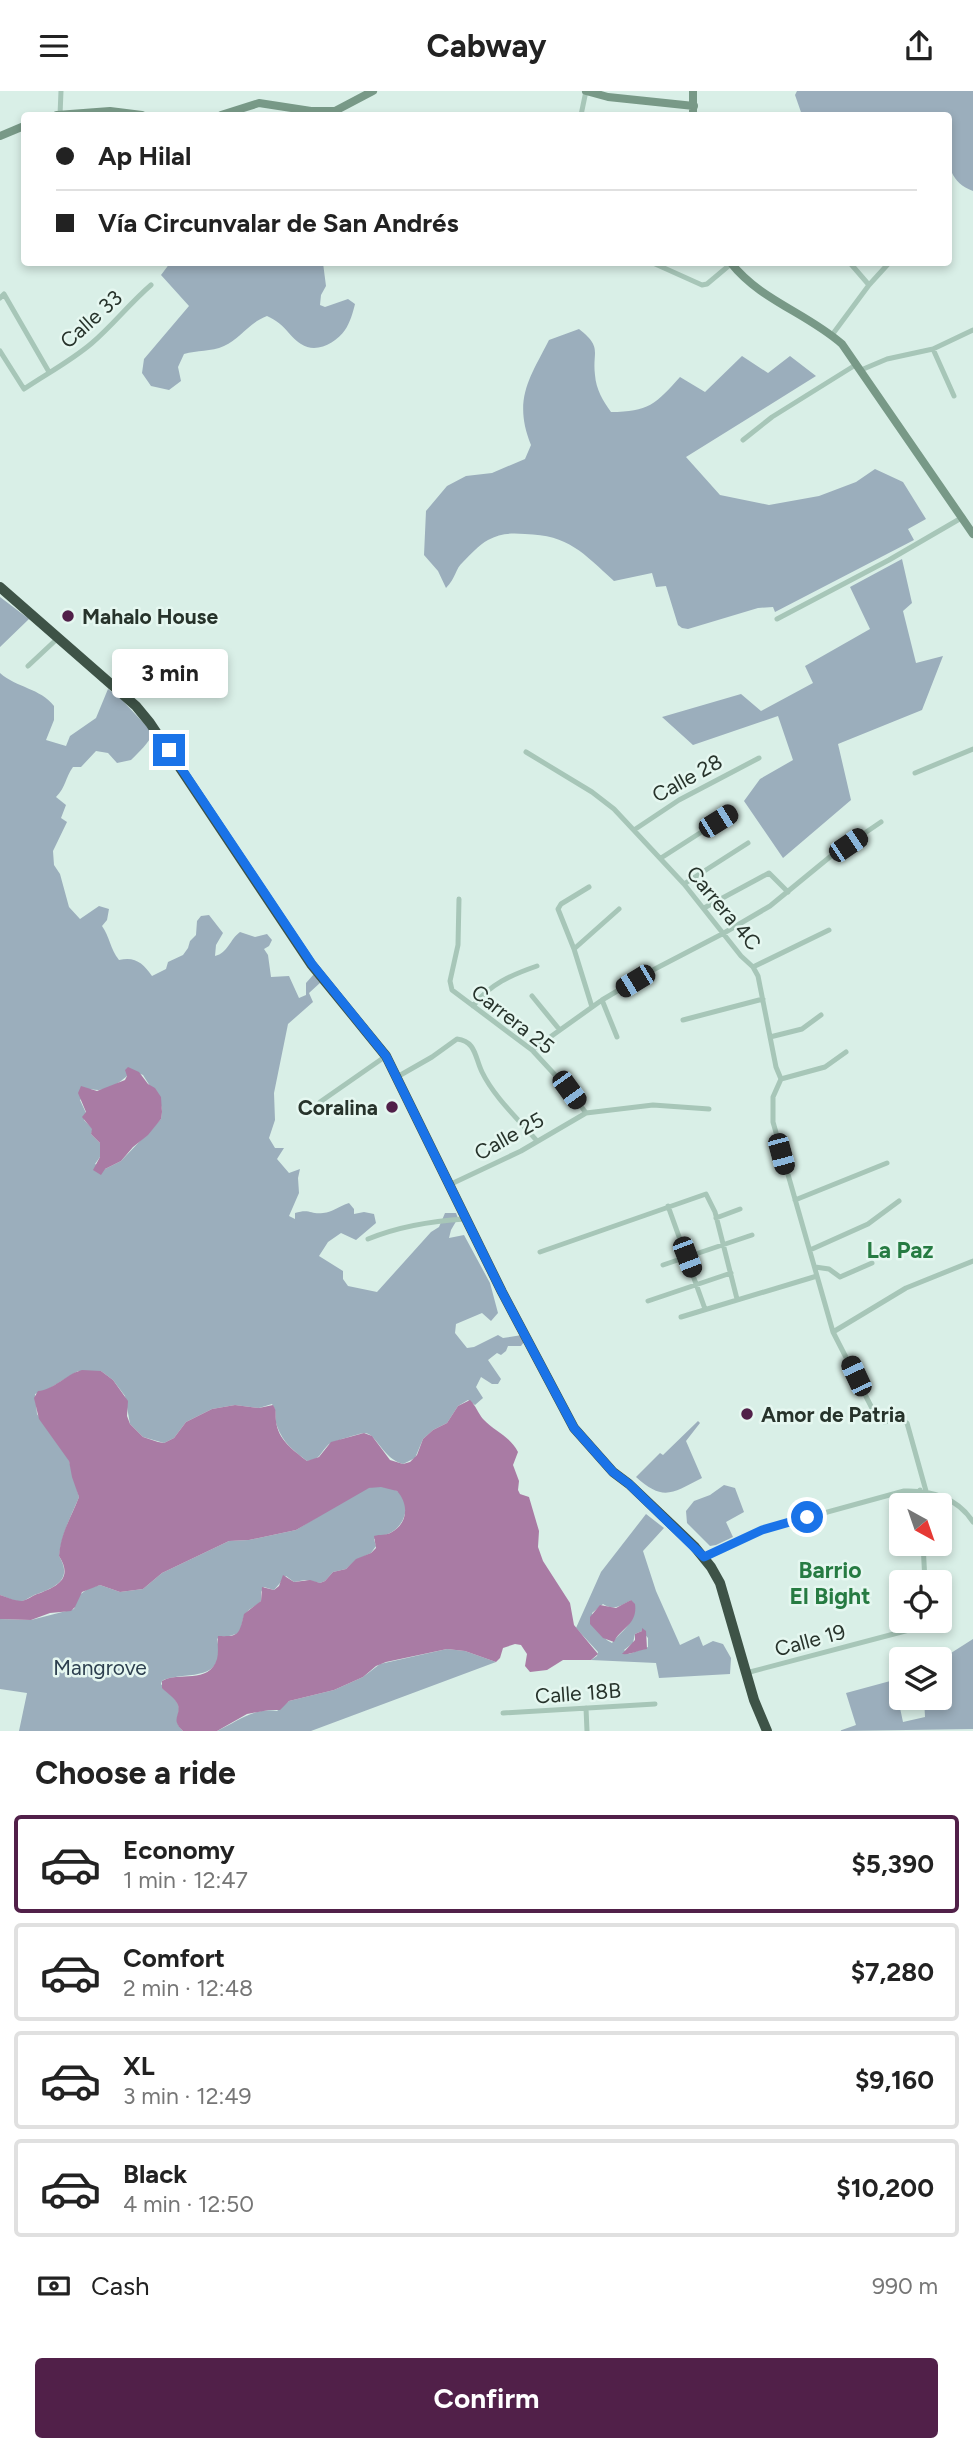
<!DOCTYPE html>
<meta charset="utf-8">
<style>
:root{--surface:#fff;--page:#f2f2f2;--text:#222;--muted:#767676;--line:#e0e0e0;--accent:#512049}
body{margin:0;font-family:Figtree,sans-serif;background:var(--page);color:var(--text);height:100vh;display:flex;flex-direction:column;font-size:26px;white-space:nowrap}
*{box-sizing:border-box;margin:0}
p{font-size:23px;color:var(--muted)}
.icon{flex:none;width:38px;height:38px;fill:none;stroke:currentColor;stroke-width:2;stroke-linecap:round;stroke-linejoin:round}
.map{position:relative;height:1640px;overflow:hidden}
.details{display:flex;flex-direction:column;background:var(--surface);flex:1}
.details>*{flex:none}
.top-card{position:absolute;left:21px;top:21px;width:931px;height:154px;border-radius:7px;box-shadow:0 4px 10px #0003;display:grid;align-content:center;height:154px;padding:0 35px;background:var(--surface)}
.needle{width:46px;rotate:140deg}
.controls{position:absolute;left:889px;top:1402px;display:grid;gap:14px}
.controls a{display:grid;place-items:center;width:63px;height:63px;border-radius:7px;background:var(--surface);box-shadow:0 4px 10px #0003;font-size:35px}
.end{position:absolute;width:32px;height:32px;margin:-16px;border:9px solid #1a73e8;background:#fff;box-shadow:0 0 0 4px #fff}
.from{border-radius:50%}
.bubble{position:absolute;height:49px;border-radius:7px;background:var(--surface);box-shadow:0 4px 10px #0003;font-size:23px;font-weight:700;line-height:49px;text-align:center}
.car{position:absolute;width:21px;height:42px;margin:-21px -10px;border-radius:9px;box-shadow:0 0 5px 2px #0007;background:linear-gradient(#222 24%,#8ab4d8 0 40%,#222 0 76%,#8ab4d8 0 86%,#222 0)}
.top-card b{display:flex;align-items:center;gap:24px;height:66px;font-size:26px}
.top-card b+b{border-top:2px solid var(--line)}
.top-card i{width:18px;height:18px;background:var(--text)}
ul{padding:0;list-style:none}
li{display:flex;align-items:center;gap:21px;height:98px;margin:0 14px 10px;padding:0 21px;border:4px solid var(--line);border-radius:7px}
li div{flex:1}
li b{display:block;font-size:26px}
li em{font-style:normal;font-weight:700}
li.on{border-color:var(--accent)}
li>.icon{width:63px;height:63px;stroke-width:1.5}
h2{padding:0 35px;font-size:32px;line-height:84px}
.pay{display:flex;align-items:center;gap:18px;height:77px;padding:0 35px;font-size:26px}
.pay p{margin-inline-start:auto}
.action{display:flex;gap:14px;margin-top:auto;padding:14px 35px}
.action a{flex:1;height:80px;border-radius:7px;background:var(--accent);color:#fff;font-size:28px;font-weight:700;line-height:80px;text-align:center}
header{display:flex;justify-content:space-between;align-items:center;height:91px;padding:0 35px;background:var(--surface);font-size:32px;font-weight:700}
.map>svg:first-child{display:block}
</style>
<header><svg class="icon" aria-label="menu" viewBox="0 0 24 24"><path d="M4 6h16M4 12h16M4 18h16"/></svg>Cabway<svg class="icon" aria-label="share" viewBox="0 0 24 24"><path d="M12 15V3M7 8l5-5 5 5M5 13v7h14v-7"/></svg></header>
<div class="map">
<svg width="973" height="1640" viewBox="0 0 973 1640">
<rect width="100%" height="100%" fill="#d9efe7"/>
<path fill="#9baebc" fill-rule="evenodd" d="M 797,0 L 973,0 L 973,100 C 940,88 948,54 948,24 L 802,24 L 795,4 Z
M 170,172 L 323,172 L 326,195 L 321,204 L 320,214 L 325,216 L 348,208 L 355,213 C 353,221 350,232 345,239 C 336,252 316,263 301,253 C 287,244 287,234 267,225 C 250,231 240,248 224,255 C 211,261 197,259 184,263 L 178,276 L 181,290 L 169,299 L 151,295 L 142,282 L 144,268 L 189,215 L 161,184 Z
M 579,238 C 603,257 592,260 595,284 C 596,298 603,310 611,321 C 648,321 656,313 680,286 L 705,301 L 742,265 L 768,282 L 790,265 L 816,285 L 686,366 L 720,404 L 769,414 L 819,405 L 856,391 L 875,378 L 903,391 L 926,428 L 908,438 L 914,449 L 775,521 L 773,516 L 758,517 L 688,538 L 682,537 L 678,534 L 666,495 L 656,496 L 652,482 L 614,490 C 583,462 569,444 525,443 C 512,442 500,442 488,449 C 479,454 470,464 463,471 C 455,478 456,487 446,497 L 438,480 L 424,464 L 426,420 L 447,395 L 466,385 L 492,382 L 525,368 L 531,354 C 513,309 529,288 549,249 Z
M 902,468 L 912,512 L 903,520 L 916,572 L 943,565 L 922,619 L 838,653 L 851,709 L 783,767 L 744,710 L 760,688 L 793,669 L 778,625 L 693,654 L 662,626 L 741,603 L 761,620 L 813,592 L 805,575 L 870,538 L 850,496 Z
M 0,506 L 29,528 L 0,556 Z
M 0,582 C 17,597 40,597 54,615 L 54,629 L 46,649 L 66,655 L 70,645 L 96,627 L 108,598 L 121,608 L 153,642 C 149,652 139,661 131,669 L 117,672 L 108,662 L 96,660 L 81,676 L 73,676 C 65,687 66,696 56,706 L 66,714 L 61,727 L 67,731 L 53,760 L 54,774 L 60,783 L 69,816 L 80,828 L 99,815 L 109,818 L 107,829 L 102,835 C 110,846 110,858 119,869 C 135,865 143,872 152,885 L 166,878 L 168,871 L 183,864 L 188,857 L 190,850 L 196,844 L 197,830 L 201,825 L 209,824 L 223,842 L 216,854 L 215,865 C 228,862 230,848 240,841 L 255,846 L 267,843 L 272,849 L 269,855 L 264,858 L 268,864 L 271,886 L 289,885 L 299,907 L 306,904 L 306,892 L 314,883 L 321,891 L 309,902 L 313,911 L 288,933 L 274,1002 L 275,1029 L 269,1047 L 275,1057 L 284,1057 L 277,1068 L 289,1082 L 300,1078 L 298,1087 L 299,1102 L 289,1125 L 295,1128 L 295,1122 C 310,1117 311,1124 323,1122 C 333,1121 339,1115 349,1112 L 354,1118 L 354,1123 L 364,1121 L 374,1123 L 376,1132 L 356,1149 L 341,1142 L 328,1151 L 319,1165 L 343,1180 L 343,1188 L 348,1195 L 377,1201 L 431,1141 L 439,1136 L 445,1122 L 456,1122 L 458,1127 L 451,1139 L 449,1147 L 464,1144 L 490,1192 L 498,1222 L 491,1230 L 482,1222 L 456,1233 L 455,1242 L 467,1257 L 474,1256 L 498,1244 L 503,1247 L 522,1244 L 524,1251 L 521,1255 L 508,1255 L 506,1260 L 501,1264 L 497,1262 L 488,1269 L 501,1288 L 498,1293 L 492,1293 L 481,1286 L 476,1296 L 483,1307 L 475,1314 L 468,1309 L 458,1315 L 447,1332 L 433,1339 L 423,1348 L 415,1367 L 403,1373 C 383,1368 377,1343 365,1342 C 360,1342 331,1351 328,1354 C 320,1362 320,1369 307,1370 C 294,1360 283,1352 277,1335 C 274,1327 278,1321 272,1313 L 259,1317 L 235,1314 L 212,1318 L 186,1331 L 174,1347 L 164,1352 L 143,1346 L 130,1333 L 125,1305 L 113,1289 L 101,1280 L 78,1280 L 45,1300 L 35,1303 L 37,1323 L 68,1366 L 79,1406 C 70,1428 63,1439 59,1465 C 73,1488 56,1496 37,1503 C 32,1504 27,1509 22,1510 C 15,1511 6,1506 0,1504 ZM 133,980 L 143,984 L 160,1011 L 162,1018 L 161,1028 L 121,1070 L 105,1078 L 95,1073 L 100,1066 L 100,1052 L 91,1043 L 93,1038 L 84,1029 L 86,1022 L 80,1009 L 91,998 C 108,1003 122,989 133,980 Z
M 698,1330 L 700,1332 L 686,1350 L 702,1387 C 672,1402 664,1411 636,1386 L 660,1362 L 663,1364 Z
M 724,1394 L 735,1397 L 744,1421 L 726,1431 L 733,1446 L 716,1454 L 710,1455 L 687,1432 L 686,1420 L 694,1410 L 710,1404 Z
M 375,1395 C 382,1396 391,1396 397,1400 C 413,1410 405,1435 390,1442 C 386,1444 379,1446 374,1448 L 376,1455 L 371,1462 L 356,1469 L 346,1478 L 333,1481 L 325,1490 L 320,1492 L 305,1489 L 294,1491 L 286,1485 L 274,1499 L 264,1496 L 261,1501 L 261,1510 C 257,1515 251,1516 247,1521 C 241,1527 243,1535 239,1542 L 226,1546 L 220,1545 L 217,1548 C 228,1595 181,1579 162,1590 L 161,1593 C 166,1599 179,1609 179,1618 C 178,1628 174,1631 183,1640 L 19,1640 L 27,1602 L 0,1598 L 0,1528 L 31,1529 L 74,1518 L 78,1505 L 89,1497 L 100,1494 L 120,1501 L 143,1498 L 162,1482 L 229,1450 L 249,1449 L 296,1439 L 361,1399 Z
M 646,1423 L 664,1437 L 643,1460 L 656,1500 L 680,1554 L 699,1545 L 703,1555 L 713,1550 L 723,1553 L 731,1567 L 730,1583 L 659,1587 L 656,1572 L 591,1569 L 597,1565 L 598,1561 L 576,1537 L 601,1481 ZM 631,1509 C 632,1538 629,1532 612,1552 C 599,1546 596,1534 592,1522 L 603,1513 C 613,1520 621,1515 631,1509 ZM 642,1540 L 648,1547 L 648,1556 L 629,1563 L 624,1559 L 633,1552 L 635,1543 Z
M 973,1548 L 973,1638 L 839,1640 L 856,1634 L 846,1602 L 894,1589 L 903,1631 L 925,1626 L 924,1607 L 940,1606 L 940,1569 Z
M 447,1558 L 465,1560 L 496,1571 L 311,1640 L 217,1640 C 237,1631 254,1616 277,1620 L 289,1610 L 334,1599 L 363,1586 L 380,1573 Z"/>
<path fill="#a97ba4" d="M 128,976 L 139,981 L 148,993 L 155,997 L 161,1006 L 162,1021 L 161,1028 L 148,1044 L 133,1056 L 121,1070 L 105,1078 L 101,1084 L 93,1079 L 100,1066 L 100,1052 L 91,1043 L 92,1038 L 82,1026 L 86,1021 L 78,1002 L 81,995 L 97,1000 L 125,989 L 127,985 L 125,979 Z
M 82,1279 L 101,1280 L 113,1289 L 128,1310 L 127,1325 L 130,1333 L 143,1346 L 158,1351 L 164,1352 L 174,1347 L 186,1331 L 212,1318 L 235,1314 L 259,1317 L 273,1314 C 277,1320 275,1322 276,1330 C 278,1349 293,1359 307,1370 L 319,1366 L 331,1351 L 364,1342 L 372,1345 L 390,1369 L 403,1373 L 410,1371 L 417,1364 L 423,1348 L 433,1339 L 447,1332 L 458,1315 L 470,1309 C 476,1315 478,1322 483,1328 C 495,1341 510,1345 518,1361 L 513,1374 L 519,1390 L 518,1399 L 520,1403 L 529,1406 L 539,1440 L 538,1456 L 543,1470 L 570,1512 L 574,1534 L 598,1563 L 591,1569 L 563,1569 L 547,1579 L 530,1581 L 525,1575 L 527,1563 L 521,1554 L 515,1553 L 503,1557 L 500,1567 L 496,1571 L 465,1560 L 447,1558 L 386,1571 L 376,1575 L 363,1586 L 334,1599 L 289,1610 L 280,1619 L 269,1619 L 247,1623 L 217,1640 L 183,1640 C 170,1628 181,1625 178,1614 C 175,1607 167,1602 162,1597 L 162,1590 C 178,1580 209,1594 217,1568 C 219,1560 217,1552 218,1545 C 240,1546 239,1543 244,1523 L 261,1510 L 262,1496 L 274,1499 L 279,1495 L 283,1484 L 294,1491 L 310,1489 L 320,1492 L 325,1490 L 333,1481 L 346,1478 L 356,1468 L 371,1462 L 376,1457 L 374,1445 C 380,1443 386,1445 392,1441 C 408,1432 409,1413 397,1400 L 381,1396 L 369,1397 L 296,1439 L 249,1449 L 229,1450 L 162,1482 L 143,1498 L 120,1501 L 100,1494 L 82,1501 L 75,1516 L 71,1520 L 50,1522 L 31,1529 L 0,1528 L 0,1504 C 6,1506 15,1510 22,1510 C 27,1509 32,1505 37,1503 C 56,1496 74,1488 59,1465 C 61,1441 71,1427 79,1406 L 72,1386 L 69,1370 L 39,1328 L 34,1307 L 38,1300 C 54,1299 66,1283 82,1279 Z
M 631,1509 L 635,1513 C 638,1534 620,1537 614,1551 L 603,1547 L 590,1533 L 590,1526 L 600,1514 L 616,1517 Z
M 642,1537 L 646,1540 L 647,1558 C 638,1559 631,1564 622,1563 L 635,1549 L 635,1543 L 642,1540 Z"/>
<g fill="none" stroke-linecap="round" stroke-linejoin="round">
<path stroke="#a7c6b8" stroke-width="5" d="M 60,24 L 61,0
M 581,24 L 586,0
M 653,172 L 702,194 L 707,193 L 732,172
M 869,194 L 889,172
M 0,207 L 4,203 L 49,281
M 832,244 L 869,194 L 850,172
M 933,258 L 954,305
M 0,260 L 24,298 C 46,283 71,270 92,252 C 113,234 130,212 151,194
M 861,279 L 887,268 L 933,258 L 973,239
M 743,349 L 772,326 L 857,273
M 777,528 L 889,469 L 963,426
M 28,575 L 58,547
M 526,661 L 592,701 L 614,718 L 684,793 L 741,865 L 753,876 L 758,885 L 776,976 L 781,988 L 825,976 L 846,961
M 915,682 L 973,658
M 634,739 L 679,709 L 759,667
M 661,767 L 731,722
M 684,793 L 748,752
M 589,796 L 561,813 L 558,818 L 574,858 L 592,916
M 459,808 L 458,854 L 450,890 L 452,899 L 532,959 L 569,999 L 586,1022
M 704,817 L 769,782 L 788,801
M 574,858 L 619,818
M 753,876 L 829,839
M 532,905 L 559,938
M 602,909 L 617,946
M 473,915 C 490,893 511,884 537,875
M 683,929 L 763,908
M 770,946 L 802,938 L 821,924
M 532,959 L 602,909 L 651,880 L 724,842 L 770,815 L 831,765 L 881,731
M 397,986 L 432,966 L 457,948 C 476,950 475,967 482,981 C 494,1006 519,1029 537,1050
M 781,988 L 773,1006 L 773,1031 L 833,1241 L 876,1325 L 884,1331 L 898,1328 L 907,1332 L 926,1400
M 320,1011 L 386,965
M 449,1094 L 521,1060 L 586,1022 L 653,1014 L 709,1018
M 795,1109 L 887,1072
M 668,1115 L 705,1218
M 716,1127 L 740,1118
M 368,1148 C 400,1135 431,1130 465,1128
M 810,1159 L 868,1133 L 899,1110
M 540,1161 L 706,1103 L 715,1121 L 737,1208
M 663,1174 L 752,1144
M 815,1176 L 829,1178 L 840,1186 L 872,1172
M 648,1210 L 731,1182
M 681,1226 L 817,1185
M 833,1241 L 906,1197 L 973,1170
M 920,1399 L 921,1414
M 923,1452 L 925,1491
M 704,1466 L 762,1439 L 904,1400 C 931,1399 958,1407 973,1431
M 746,1582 L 909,1539 L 921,1530
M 586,1617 L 587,1640
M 503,1622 L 655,1613"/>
<path stroke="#789987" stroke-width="8" d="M 586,0 L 608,6 L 694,15
M 57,24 L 110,20 L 142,24
M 221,24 L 259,12 L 311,20 L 335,20 L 373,0
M 693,24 L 693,0
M 0,45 L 24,35
M 731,172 C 760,209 807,222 842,253 L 973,443"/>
<path stroke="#3e5347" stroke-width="10" d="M 0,496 L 136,615 L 150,632 L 311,873 L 386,965 L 502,1201 L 574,1337 L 613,1381 L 629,1393 L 694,1455 L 711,1476 L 720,1492 L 754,1609 L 767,1640"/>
</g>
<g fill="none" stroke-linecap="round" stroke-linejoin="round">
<path stroke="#1a73e8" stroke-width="9" d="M 169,659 L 312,873 L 386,965 L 502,1201 L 574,1337 L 613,1381 L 629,1393 L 704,1466 L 762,1439 L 807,1426"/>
</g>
<g fill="#512049" stroke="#e5f7f0" stroke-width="2.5">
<circle cx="68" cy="525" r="7"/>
<circle cx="392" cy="1016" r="7"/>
<circle cx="747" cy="1323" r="7"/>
</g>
<g text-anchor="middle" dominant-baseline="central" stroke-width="5" stroke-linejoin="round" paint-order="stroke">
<g font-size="21" fill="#27332b" stroke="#e5f7f0">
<text transform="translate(91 228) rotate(-42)">Calle 33</text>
<text transform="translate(687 687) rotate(-29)">Calle 28</text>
<text transform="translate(724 817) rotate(50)">Carrera 4C</text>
<text transform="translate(513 928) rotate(38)">Carrera 25</text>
<text transform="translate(509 1045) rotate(-29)">Calle 25</text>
<text transform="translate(810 1549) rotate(-15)">Calle 19</text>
<text transform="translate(578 1602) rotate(-4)">Calle 18B</text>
</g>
<g font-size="21" font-weight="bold" fill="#27332b" stroke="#e5f7f0" text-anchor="start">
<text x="82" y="525">Mahalo House</text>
<text x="378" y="1016" text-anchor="end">Coralina</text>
<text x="761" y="1323">Amor de Patria</text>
</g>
<g font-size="21" fill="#2d3f4f" stroke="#e5f7f0">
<text x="100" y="1576">Mangrove</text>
</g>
<g font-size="23" font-weight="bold" fill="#267b42" stroke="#e5f7f0">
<text x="900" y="1159">La Paz</text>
<text x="830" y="1479">Barrio<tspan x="830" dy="26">El Bight</tspan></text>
</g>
</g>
</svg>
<div class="controls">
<a><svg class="needle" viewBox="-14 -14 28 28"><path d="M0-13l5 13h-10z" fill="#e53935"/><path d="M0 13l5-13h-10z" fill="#767676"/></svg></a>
<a><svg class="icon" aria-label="locate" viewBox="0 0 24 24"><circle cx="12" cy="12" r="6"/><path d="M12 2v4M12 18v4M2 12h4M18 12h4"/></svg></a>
<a><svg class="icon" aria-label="layers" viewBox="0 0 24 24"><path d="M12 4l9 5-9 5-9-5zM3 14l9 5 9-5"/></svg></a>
</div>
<i class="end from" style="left:807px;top:1426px"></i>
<i class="end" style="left:169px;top:659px"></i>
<div class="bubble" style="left:112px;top:558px;width:116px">3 min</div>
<i class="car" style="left:718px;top:730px;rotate:58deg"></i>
<i class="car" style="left:848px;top:754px;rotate:56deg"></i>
<i class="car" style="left:635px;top:890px;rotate:239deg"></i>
<i class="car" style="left:569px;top:999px;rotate:144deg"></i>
<i class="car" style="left:781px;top:1063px;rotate:165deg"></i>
<i class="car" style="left:687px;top:1166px;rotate:159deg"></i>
<i class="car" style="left:856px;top:1285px;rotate:335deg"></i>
<div class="top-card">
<b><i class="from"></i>Ap Hilal</b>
<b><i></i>Vía Circunvalar de San Andrés</b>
</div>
</div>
<section class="details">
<h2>Choose a ride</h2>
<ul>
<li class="on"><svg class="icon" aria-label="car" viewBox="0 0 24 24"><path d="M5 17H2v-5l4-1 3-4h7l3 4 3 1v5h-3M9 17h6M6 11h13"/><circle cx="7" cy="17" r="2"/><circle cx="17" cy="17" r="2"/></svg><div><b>Economy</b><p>1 min · 12:47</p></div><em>$5,390</em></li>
<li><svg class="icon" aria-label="car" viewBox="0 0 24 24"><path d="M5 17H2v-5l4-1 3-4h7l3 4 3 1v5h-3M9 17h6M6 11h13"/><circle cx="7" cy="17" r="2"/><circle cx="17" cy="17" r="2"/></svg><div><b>Comfort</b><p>2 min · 12:48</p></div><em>$7,280</em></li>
<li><svg class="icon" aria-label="car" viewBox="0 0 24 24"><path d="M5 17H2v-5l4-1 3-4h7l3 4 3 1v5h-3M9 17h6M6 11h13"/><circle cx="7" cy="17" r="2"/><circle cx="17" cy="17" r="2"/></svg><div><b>XL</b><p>3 min · 12:49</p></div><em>$9,160</em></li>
<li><svg class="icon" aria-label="car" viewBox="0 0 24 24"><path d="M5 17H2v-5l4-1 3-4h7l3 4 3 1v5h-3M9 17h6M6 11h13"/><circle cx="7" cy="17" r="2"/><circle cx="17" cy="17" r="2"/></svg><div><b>Black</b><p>4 min · 12:50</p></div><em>$10,200</em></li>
</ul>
<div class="pay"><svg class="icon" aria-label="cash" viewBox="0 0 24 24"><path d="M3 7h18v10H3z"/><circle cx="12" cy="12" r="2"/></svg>Cash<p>990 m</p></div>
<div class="action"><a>Confirm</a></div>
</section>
